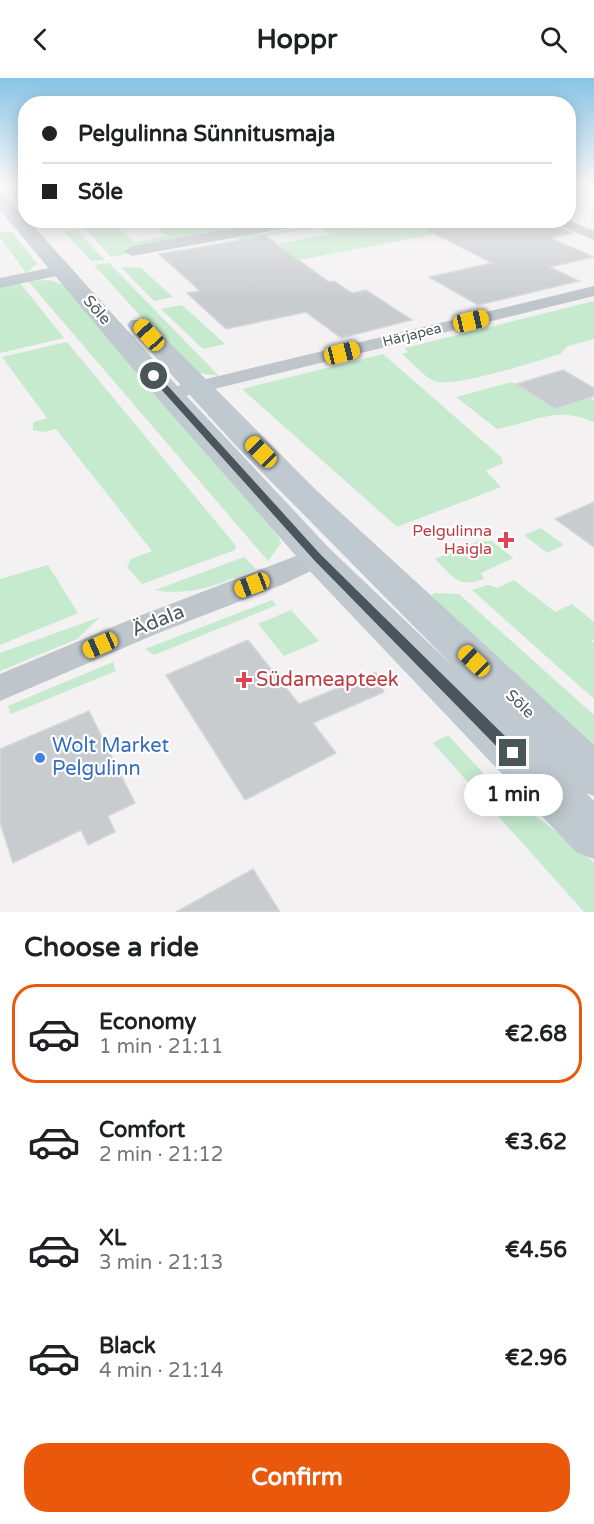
<!DOCTYPE html>
<meta charset="utf-8">
<style>
:root{--surface:#fff;--page:#f2f2f2;--text:#202124;--muted:#757577;--line:#e0e0e0;--accent:#ea580c}
body{margin:0;font-family:"Varela Round",sans-serif;background:var(--page);color:var(--text);height:100vh;display:flex;flex-direction:column;font-size:22px;white-space:nowrap}
*{box-sizing:border-box;margin:0}
p{font-size:20px;color:var(--muted)}
.icon{flex:none;width:33px;height:33px;fill:none;stroke:currentColor;stroke-width:2;stroke-linecap:round;stroke-linejoin:round}
.map{position:relative;height:834px;overflow:hidden}
.sheet{display:flex;flex-direction:column;background:var(--surface);flex:1}
.sheet>*{flex:none}
.guide{position:absolute;left:18px;top:18px;width:558px;height:132px;border-radius:24px;box-shadow:0 3px 15px #0003;display:grid;align-content:center;height:132px;padding:0 24px;background:var(--surface)}
.end{position:absolute;width:27px;height:27px;margin:-14px;border:8px solid #4b565b;background:#fff;box-shadow:0 0 0 3px #fff}
.from{border-radius:50%}
.bubble{position:absolute;height:42px;border-radius:21px;background:var(--surface);box-shadow:0 3px 15px #0003;font-size:20px;font-weight:800;line-height:42px;text-align:center}
.car{position:absolute;width:18px;height:36px;margin:-18px -9px;border-radius:8px;box-shadow:0 0 4px 2px #0007;background:linear-gradient(#f5c518 24%,#345 0 40%,#f5c518 0 76%,#345 0 86%,#f5c518 0)}
.guide b{display:flex;align-items:center;gap:21px;height:57px;font-size:22px}
.guide b+b{border-top:2px solid var(--line)}
.guide i{width:15px;height:15px;background:var(--text)}
ul{padding:0;list-style:none}
li{display:flex;align-items:center;gap:18px;height:99px;margin:0 12px 9px;padding:0 12px;border:3px solid transparent;border-radius:24px}
li div{flex:1}
li b{display:block;font-size:22px}
li em{font-style:normal;font-weight:800}
li.active{border-color:var(--accent)}
li>.icon{width:54px;height:54px;stroke-width:1.5}
h2{padding:0 24px;font-size:27px;line-height:72px}
.action{display:flex;gap:12px;margin-top:auto;padding:12px 24px}
.action a{flex:1;height:69px;border-radius:24px;background:var(--accent);color:#fff;font-size:24px;font-weight:800;line-height:69px;text-align:center}
header{display:flex;justify-content:space-between;align-items:center;height:78px;padding:0 24px;background:var(--surface);font-size:27px;font-weight:800}
.map>svg:first-child{display:block}
</style>
<header><svg class="icon" aria-label="back" viewBox="0 0 24 24"><path d="M15 5l-7 7 7 7"/></svg>Hoppr<svg class="icon" aria-label="search" viewBox="0 0 24 24"><circle cx="10" cy="10" r="6"/><path d="M15 15l6 6"/></svg></header>
<div class="map">
<svg width="594" height="834" viewBox="0 0 594 834">
<rect width="100%" height="100%" fill="#f3f1f1"/>
<path fill="#c5eace" fill-rule="evenodd" d="M 135,142 L 296,143 C 285,144 274,143 264,145 L 267,147 L 124,171 L 128,176 L 111,179 L 84,150 ZM 151,145 L 168,158 L 134,164 L 119,151 Z
M 339,143 L 354,143 L 347,144 L 359,151 L 409,143 L 503,143 L 273,187 L 236,160 ZM 320,149 L 331,156 L 271,167 L 261,159 Z
M 76,152 L 105,182 L 91,183 L 64,154 Z
M 0,154 L 12,154 L 37,186 L 26,195 L 0,159 Z
M 109,185 L 219,298 L 198,295 L 187,289 L 94,187 Z
M 121,189 L 141,190 L 173,219 L 154,223 Z
M 49,202 L 62,206 L 278,458 L 281,465 L 268,483 L 28,203 Z
M 20,205 L 64,260 L 0,275 L 0,209 Z
M 594,223 L 594,261 L 568,268 L 560,276 C 537,283 452,311 434,303 C 423,298 412,284 402,276 L 408,274 L 405,270 Z
M 182,227 L 225,266 L 203,271 L 161,231 Z
M 67,264 L 236,468 L 235,472 L 142,506 L 127,489 L 131,481 L 152,473 L 56,351 L 44,354 L 33,352 L 33,344 L 47,340 L 2,279 Z
M 383,276 L 501,379 L 503,385 L 486,393 L 501,409 L 397,449 L 242,311 Z
M 512,304 L 555,331 L 590,320 L 594,322 L 594,344 C 556,327 534,344 497,351 L 456,319 Z
M 541,450 L 564,467 L 547,475 L 524,457 Z
M 479,463 L 492,463 L 513,480 L 481,495 L 484,501 C 458,511 453,498 435,481 Z
M 244,479 L 256,491 C 222,505 193,519 155,512 Z
M 48,487 L 78,535 L 0,567 L 0,501 Z
M 514,502 L 555,534 L 572,526 L 594,544 L 594,561 L 591,563 L 594,565 L 594,621 L 472,512 L 488,507 L 498,510 Z
M 434,515 L 459,516 L 594,637 L 594,671 L 430,519 Z
M 272,522 L 277,527 L 154,577 L 145,571 Z
M 291,532 L 319,563 L 284,578 L 258,546 Z
M 100,539 L 77,561 L 0,593 L 0,575 Z
M 113,584 L 116,593 L 11,636 L 8,628 Z
M 448,657 L 499,712 L 581,771 L 594,785 L 594,834 L 584,834 L 433,665 Z"/>
<path fill="#c8cccf" stroke="#d5d8db" stroke-width="1.5" d="M 408,142 L 546,142 L 573,155 L 550,160 L 594,179 L 550,189 L 579,203 L 478,227 L 429,199 L 492,185 Z
M 266,158 L 329,204 L 334,203 L 352,215 L 366,212 L 412,242 L 341,260 L 306,234 L 226,251 L 187,215 L 200,213 L 159,176 Z
M 563,292 L 594,310 L 594,318 L 555,331 L 516,306 Z
M 594,424 L 594,469 L 555,441 Z
M 248,562 L 299,626 L 376,594 L 384,614 L 313,645 L 336,675 L 245,722 L 166,597 Z
M 89,633 L 135,725 L 108,738 L 115,754 L 88,767 L 81,752 L 13,785 L 0,745 L 0,671 Z
M 253,791 L 280,834 L 176,834 Z"/>
<g fill="none" stroke-linecap="round" stroke-linejoin="round">
<path fill="#bec6cb" fill-rule="evenodd" d="M 283,142 L 317,142 L 310,146 L 132,178 L 124,173 L 132,168 Z
M 548,142 L 568,142 L 594,153 L 594,162 Z
M 64,187 L 72,192 L 70,195 L 0,210 L 0,200 Z
M 594,208 L 594,218 L 169,322 L 161,321 L 158,316 L 161,311 L 169,310 Z
M 317,470 L 327,473 L 331,479 L 327,485 L 284,506 L 156,556 L 0,623 L 0,596 L 134,540 Z"/>
<path fill="#bfc9cf" fill-rule="evenodd" d="M 0,116 L 6,117 L 26,142 L 28,142 L 179,310 L 330,471 L 455,590 L 238,370 L 131,252 L 127,247 L 131,242 L 147,242 L 317,413 L 594,667 L 594,718 L 586,715 L 594,723 L 594,781 L 576,774 L 304,487 L 159,322 L 0,132 Z"/>
</g>
<linearGradient id="sky" x2="0" y2="1"><stop stop-color="#88c4e5"/><stop offset="0.48" stop-color="#faf9f9"/><stop offset="1" stop-color="#faf9f9" stop-opacity="0"/></linearGradient>
<rect width="594" height="224" fill="url(#sky)"/>
<path fill="#4b565b" d="M 151,296 L 157,296 L 321,477 L 518,671 L 518,680 L 508,680 L 314,482 L 151,300 Z"/>
<g fill="#e0444e" stroke="#fff" stroke-width="2">
<path d="M503 453h6v6h6v6h-6v6h-6v-6h-6v-6h6z"/>
<path d="M241 593h6v6h6v6h-6v6h-6v-6h-6v-6h6z"/>
</g>
<circle fill="#3f7fe0" stroke="#fff" stroke-width="2" cx="40" cy="680" r="6"/>
<g text-anchor="middle" dominant-baseline="central" stroke-width="4.5" stroke-linejoin="round" paint-order="stroke">
<g font-size="14" fill="#4b565b" stroke="#fff">
<text transform="translate(412 257) rotate(-14)">Härjapea</text>
</g>
<g font-size="16" fill="#4b565b" stroke="#fff">
<text transform="translate(97 232) rotate(49)">Sõle</text>
<text transform="translate(520 626) rotate(44)">Sõle</text>
</g>
<g font-size="16" fill="#be3a42" stroke="#fff" text-anchor="end">
<text x="492" y="453">Pelgulinna<tspan x="492" dy="18">Haigla</tspan></text>
</g>
<g font-size="20" fill="#4b565b" stroke="#fff">
<text transform="translate(158 543) rotate(-22)">Ädala</text>
</g>
<g font-size="20" fill="#be3a42" stroke="#fff" text-anchor="start">
<text x="256" y="602">Südameapteek</text>
</g>
<g font-size="20" fill="#366cbe" stroke="#fff" text-anchor="start">
<text x="52" y="668">Wolt Market<tspan x="52" dy="23">Pelgulinn</tspan></text>
</g>
</g>
</svg>
<i class="end from" style="left:154px;top:298px"></i>
<i class="end" style="left:513px;top:675px"></i>
<div class="bubble" style="left:464px;top:696px;width:99px">1 min</div>
<i class="car" style="left:471px;top:243px;rotate:77deg"></i>
<i class="car" style="left:149px;top:257px;rotate:318deg"></i>
<i class="car" style="left:342px;top:275px;rotate:76deg"></i>
<i class="car" style="left:261px;top:374px;rotate:315deg"></i>
<i class="car" style="left:252px;top:507px;rotate:249deg"></i>
<i class="car" style="left:100px;top:567px;rotate:246deg"></i>
<i class="car" style="left:474px;top:583px;rotate:314deg"></i>
<div class="guide">
<b><i class="from"></i>Pelgulinna Sünnitusmaja</b>
<b><i></i>Sõle</b>
</div>
</div>
<section class="sheet">
<h2>Choose a ride</h2>
<ul>
<li class="active"><svg class="icon" aria-label="car" viewBox="0 0 24 24"><path d="M5 17H2v-5l4-1 3-4h7l3 4 3 1v5h-3M9 17h6M6 11h13"/><circle cx="7" cy="17" r="2"/><circle cx="17" cy="17" r="2"/></svg><div><b>Economy</b><p>1 min · 21:11</p></div><em>€2.68</em></li>
<li><svg class="icon" aria-label="car" viewBox="0 0 24 24"><path d="M5 17H2v-5l4-1 3-4h7l3 4 3 1v5h-3M9 17h6M6 11h13"/><circle cx="7" cy="17" r="2"/><circle cx="17" cy="17" r="2"/></svg><div><b>Comfort</b><p>2 min · 21:12</p></div><em>€3.62</em></li>
<li><svg class="icon" aria-label="car" viewBox="0 0 24 24"><path d="M5 17H2v-5l4-1 3-4h7l3 4 3 1v5h-3M9 17h6M6 11h13"/><circle cx="7" cy="17" r="2"/><circle cx="17" cy="17" r="2"/></svg><div><b>XL</b><p>3 min · 21:13</p></div><em>€4.56</em></li>
<li><svg class="icon" aria-label="car" viewBox="0 0 24 24"><path d="M5 17H2v-5l4-1 3-4h7l3 4 3 1v5h-3M9 17h6M6 11h13"/><circle cx="7" cy="17" r="2"/><circle cx="17" cy="17" r="2"/></svg><div><b>Black</b><p>4 min · 21:14</p></div><em>€2.96</em></li>
</ul>
<div class="action"><a>Confirm</a></div>
</section>
